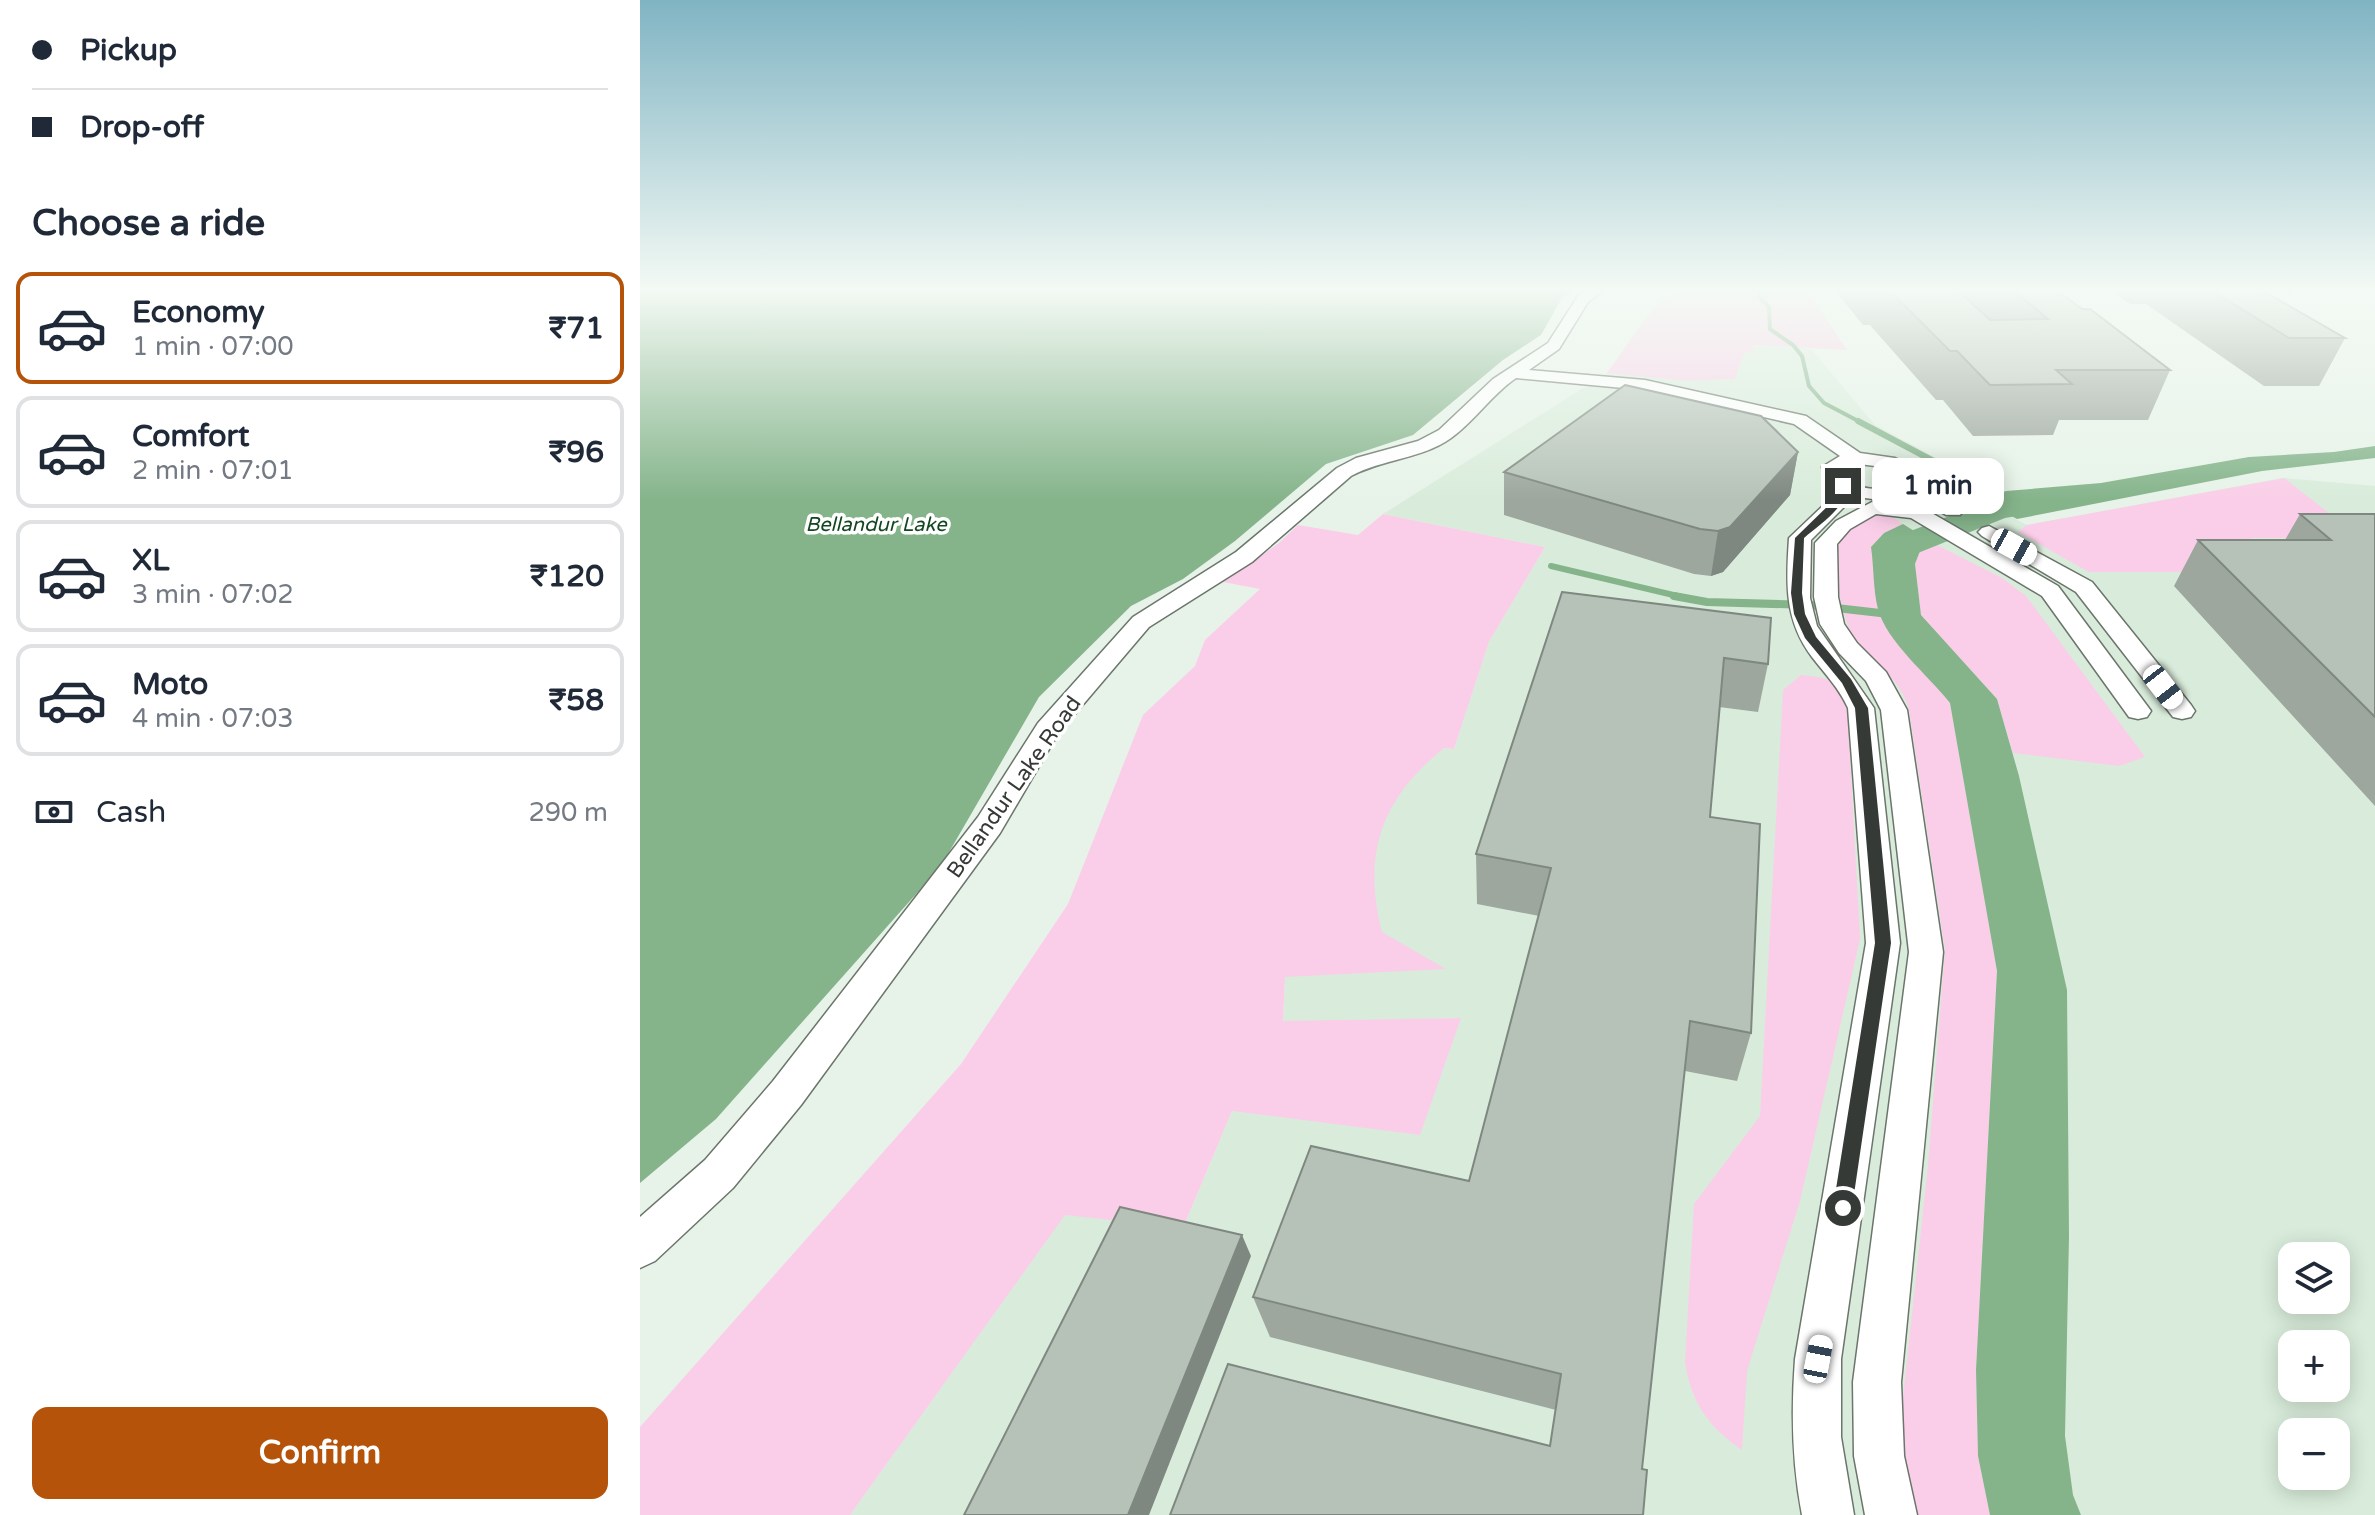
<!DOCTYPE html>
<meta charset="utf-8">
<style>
:root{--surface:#fff;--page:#f6f6f7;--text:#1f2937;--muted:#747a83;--line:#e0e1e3;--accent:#b45309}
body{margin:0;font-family:"Varela Round",sans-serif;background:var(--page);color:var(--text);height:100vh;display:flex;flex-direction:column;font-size:30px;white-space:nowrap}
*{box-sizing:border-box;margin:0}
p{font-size:26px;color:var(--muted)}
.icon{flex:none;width:44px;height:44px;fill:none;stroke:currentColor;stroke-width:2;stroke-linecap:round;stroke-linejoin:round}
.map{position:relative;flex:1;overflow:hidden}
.side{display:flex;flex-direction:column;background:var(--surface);width:640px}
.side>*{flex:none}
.top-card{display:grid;align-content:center;height:176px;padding:0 32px;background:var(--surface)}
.controls{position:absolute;left:1638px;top:1242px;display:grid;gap:16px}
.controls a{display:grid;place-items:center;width:72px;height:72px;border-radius:16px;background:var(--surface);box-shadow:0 4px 20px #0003;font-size:40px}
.end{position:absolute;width:36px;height:36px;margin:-18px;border:10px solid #363a36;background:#fff;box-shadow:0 0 0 4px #fff}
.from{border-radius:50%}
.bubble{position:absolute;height:56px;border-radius:16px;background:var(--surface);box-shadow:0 4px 20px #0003;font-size:26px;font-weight:700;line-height:56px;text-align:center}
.car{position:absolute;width:24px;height:48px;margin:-24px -12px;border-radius:10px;box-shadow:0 0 6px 2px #0007;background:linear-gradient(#fff 24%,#345 0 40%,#fff 0 76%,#345 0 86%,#fff 0)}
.top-card b{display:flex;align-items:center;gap:28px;height:76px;font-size:30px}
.top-card b+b{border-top:2px solid var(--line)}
.top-card i{width:20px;height:20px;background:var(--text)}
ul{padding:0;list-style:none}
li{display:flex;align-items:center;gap:24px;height:112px;margin:0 16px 12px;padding:0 16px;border:4px solid var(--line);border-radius:16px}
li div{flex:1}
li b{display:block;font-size:30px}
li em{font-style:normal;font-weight:700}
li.on{border-color:var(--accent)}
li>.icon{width:72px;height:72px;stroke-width:1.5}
h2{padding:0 32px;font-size:36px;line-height:96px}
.pay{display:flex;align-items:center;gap:20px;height:88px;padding:0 32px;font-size:30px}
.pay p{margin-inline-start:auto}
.button{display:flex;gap:16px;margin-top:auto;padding:16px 32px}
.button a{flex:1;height:92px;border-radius:16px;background:var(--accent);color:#fff;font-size:32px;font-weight:700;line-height:92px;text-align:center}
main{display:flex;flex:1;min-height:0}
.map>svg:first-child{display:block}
</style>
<main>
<section class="side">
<div class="top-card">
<b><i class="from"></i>Pickup</b>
<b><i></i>Drop-off</b>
</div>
<h2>Choose a ride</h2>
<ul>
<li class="on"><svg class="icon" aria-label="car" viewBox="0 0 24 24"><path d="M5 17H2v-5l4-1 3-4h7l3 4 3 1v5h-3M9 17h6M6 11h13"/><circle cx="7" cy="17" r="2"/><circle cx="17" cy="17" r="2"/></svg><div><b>Economy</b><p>1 min · 07:00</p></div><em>₹71</em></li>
<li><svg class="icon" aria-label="car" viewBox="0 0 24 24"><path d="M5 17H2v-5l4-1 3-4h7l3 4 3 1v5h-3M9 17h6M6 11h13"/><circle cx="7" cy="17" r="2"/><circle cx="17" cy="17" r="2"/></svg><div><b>Comfort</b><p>2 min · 07:01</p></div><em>₹96</em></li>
<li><svg class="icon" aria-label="car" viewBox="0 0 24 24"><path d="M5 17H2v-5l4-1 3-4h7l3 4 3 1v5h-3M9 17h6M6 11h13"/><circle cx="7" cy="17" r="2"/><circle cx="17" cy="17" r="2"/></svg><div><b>XL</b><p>3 min · 07:02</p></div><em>₹120</em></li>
<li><svg class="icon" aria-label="car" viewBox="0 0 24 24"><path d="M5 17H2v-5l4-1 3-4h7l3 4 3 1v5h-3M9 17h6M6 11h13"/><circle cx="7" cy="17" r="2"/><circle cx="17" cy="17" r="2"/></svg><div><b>Moto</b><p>4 min · 07:03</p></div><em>₹58</em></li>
</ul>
<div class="pay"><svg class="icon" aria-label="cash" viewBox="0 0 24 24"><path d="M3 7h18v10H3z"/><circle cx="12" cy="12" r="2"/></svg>Cash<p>290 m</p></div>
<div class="button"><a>Confirm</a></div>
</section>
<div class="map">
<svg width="1735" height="1515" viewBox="0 0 1735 1515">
<rect width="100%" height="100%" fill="#e7f3e8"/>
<path fill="#d9ecdb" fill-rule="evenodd" d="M 1112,345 L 1171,349 L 1235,425 L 1302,461 L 1347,497 L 1341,501 L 1387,525 L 1644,478 L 1735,486 L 1735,1515 L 210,1515 L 425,1214 L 543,1228 L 592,1111 L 821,1018 L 643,1022 L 648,906 L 503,715 L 814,749 L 849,642 L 905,547 L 743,514 L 967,373 L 1047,381 L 1095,379 L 1104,353 ZM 1652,1256 L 1696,1256 L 1696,1300 L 1652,1300 ZM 1652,1344 L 1696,1344 L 1696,1388 L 1652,1388 ZM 1652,1432 L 1696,1432 L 1696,1476 L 1652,1476 Z"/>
<path fill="#facee8" d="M 1050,288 L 1166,288 L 1207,350 L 1113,345 L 1113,352 L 1104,353 L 1095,379 L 1047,381 L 967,373 L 1018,301 Z
M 1644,478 L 1735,549 L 1691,538 L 1612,538 L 1570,572 L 1449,572 L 1378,532 L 1387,525 Z
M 1243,511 L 1263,524 L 1244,533 L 1231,547 C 1238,592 1282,666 1310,703 L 1357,971 L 1336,1370 L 1338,1456 L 1350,1515 L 1276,1515 L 1264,1452 L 1261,1416 L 1288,1165 L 1305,950 L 1269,710 C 1258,673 1237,670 1217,644 C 1203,624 1190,565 1200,543 C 1208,525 1226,519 1243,511 Z
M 743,514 L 905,547 L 849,642 L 814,749 L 804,748 C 741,799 722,854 742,932 L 806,969 L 645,977 L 643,1021 L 821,1018 L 780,1135 L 592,1111 L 543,1228 L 425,1215 L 210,1515 L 0,1515 L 0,1427 L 321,1064 L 428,904 L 503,715 L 555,666 L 565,640 L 620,589 L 583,582 L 639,543 L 658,525 L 718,535 Z
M 1295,544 L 1362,578 L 1386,596 L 1505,757 L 1479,766 L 1373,753 L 1357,699 L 1281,615 L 1275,563 L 1280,551 Z
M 1161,675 C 1188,678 1192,677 1207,701 L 1220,939 L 1160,1201 L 1107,1371 L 1102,1450 C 1068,1427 1051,1402 1045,1362 L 1054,1204 L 1120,1116 L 1143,690 Z"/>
<path fill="#85b48b" d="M 0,288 L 938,288 L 922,298 L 901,335 L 863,360 L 773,435 L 686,464 L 595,541 L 543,579 L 491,606 L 399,697 L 301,866 L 76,1119 L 0,1183 Z
M 1735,446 L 1735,458 L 1622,471 L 1377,519 L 1340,500 L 1366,491 L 1461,483 L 1609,457 L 1694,452 Z
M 1263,524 L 1295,544 L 1280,551 L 1275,564 L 1281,615 L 1357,699 L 1379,776 L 1427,990 L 1429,1236 L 1425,1436 L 1433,1495 L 1441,1515 L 1350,1515 L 1338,1456 L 1336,1370 L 1357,971 L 1310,703 C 1289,676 1246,641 1238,609 C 1233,590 1234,567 1231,547 L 1244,533 Z"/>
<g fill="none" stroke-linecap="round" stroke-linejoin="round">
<path stroke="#85b48b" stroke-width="4" d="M 1118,288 L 1119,297 L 1129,307 L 1130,329 L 1153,345 L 1162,356 L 1169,386 L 1184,403 L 1222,423
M 1624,288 L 1649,291"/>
<path stroke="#85b48b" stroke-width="6" d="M 1218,421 L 1301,465 L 1326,490 L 1358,509
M 911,566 L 1046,598"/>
<path stroke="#85b48b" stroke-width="8" d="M 1034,596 L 1067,602 L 1170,605 L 1249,614"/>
<path fill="#85b48b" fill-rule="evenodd" d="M 1418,490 L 1430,493 L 1434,500 L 1430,507 L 1365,518 L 1273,555 L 1276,578 L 1271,586 L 1258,589 L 1245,586 C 1237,574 1234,554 1242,542 L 1346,502 Z"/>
<g stroke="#6b756b" stroke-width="3">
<path id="minor" d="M 950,288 L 966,288 L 948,302 L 919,349 L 889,370 L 1005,380 L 1166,416 L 1220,453 L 1255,458 L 1278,470 L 1282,485 L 1323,511 L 1320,515 L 1306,515 L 1270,494 L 1240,500 L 1210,496 L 1205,506 L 1171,540 L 1170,598 L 1177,626 L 1234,708 L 1260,943 L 1201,1359 L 1201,1437 L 1214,1515 L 1162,1515 C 1152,1463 1151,1412 1155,1359 L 1226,943 L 1208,708 C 1199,688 1185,674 1172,657 C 1144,620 1146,582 1149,538 L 1189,500 L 1193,488 L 1184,477 L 1182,467 L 1200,456 L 1154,424 L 1005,390 L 876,378 C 851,395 835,421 811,438 C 782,459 742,459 711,476 L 612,562 L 509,627 L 418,734 L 360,833 L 161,1105 L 93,1188 L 15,1261 L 0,1268 L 0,1217 L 65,1160 L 133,1081 L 338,817 L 398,723 L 493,617 L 596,552 L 697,468 L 716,458 L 778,441 L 799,430 L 853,379 L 908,343 L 938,296 ZM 1219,464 L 1243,467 L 1262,477 L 1263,482 C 1246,493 1208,492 1202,469 Z
M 1232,502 L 1283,508 L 1418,586 L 1511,711 L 1507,717 L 1498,719 L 1489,717 L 1402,596 L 1271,518 L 1236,514 L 1210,529 L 1197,544 L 1198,597 L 1204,624 L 1217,643 L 1246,672 L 1267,710 L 1303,952 L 1261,1382 L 1264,1456 L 1277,1515 L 1225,1515 L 1214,1456 L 1213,1382 L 1269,952 L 1241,710 L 1226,681 L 1199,653 L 1180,624 L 1174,597 L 1175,543 L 1196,521 Z
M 1349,526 L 1452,582 L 1551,705 L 1555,711 L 1551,717 L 1542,719 L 1533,717 L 1436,592 L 1342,536 L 1338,532 L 1342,528 Z"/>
</g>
<use href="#minor" fill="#fff" fill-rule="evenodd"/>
</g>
<path fill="#9da79d" d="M 1193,288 L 1414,288 L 1442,309 L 1530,370 L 1508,420 L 1419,420 L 1413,435 L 1333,436 L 1303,400 L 1296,400 L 1230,325 L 1223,325 Z
M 1468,288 L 1618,288 L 1705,338 L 1679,386 L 1624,386 L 1506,304 L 1490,304 Z
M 1158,452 L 1150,495 L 1083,572 L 1071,576 L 1054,574 L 864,515 L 864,472 Z
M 1660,514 L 1735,514 L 1735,806 L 1534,586 L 1558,540 L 1645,540 Z
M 922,592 L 1128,664 L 1118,712 L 1079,707 L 1070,817 L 1111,1033 L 1097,1081 L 1045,1071 L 910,1446 L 916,1410 L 630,1337 L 613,1297 L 829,1181 L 899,916 L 837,904 L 836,854 Z"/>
<path fill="#7f8880" d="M 1158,452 L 1150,495 L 1083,572 L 1071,576 L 1078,531 Z
M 602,1235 L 611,1256 L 509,1515 L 488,1515 Z"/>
<path fill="#b6c2b7" stroke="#7f8880" stroke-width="2" d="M 1247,288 L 1315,288 L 1350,320 L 1408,319 L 1371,288 L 1414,288 L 1442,309 L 1450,309 L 1530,370 L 1416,370 L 1432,384 L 1350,385 L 1317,351 L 1310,351 Z
M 1567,288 L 1618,288 L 1705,338 L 1649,338 Z
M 985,385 L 1121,416 L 1158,452 L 1090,527 L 1078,531 L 1060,529 L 864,472 Z
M 1660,514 L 1735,514 L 1735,717 L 1558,540 L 1691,540 Z
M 922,592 L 1131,618 L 1128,664 L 1084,658 L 1070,817 L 1120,824 L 1111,1033 L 1050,1021 L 1002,1469 L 1007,1470 L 1003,1515 L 530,1515 L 588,1364 L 910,1446 L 921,1374 L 613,1297 L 671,1146 L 829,1181 L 911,868 L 836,854 Z
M 480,1207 L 602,1235 L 488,1515 L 324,1515 Z"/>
<linearGradient id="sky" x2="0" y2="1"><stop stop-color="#80b4c3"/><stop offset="0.58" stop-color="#f4faf5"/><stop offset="1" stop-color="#f4faf5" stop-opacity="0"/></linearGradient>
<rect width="1735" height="500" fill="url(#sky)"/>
<path fill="#363a36" d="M 1199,484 L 1207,486 C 1208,506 1179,525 1164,538 L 1162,593 L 1165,614 L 1176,637 L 1211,679 L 1228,708 L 1251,943 L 1212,1208 L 1209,1215 L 1203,1218 L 1196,1215 L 1193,1208 L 1235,943 L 1215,708 L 1202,683 L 1165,638 L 1154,614 L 1151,593 L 1155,538 L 1194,500 Z"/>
<g text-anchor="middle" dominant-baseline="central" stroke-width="7" stroke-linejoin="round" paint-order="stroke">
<g font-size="20" font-style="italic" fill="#13471f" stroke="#fff">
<text x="236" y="525">Bellandur Lake</text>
</g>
<g font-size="22" fill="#363a36" stroke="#fff">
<text transform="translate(374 787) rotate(-55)">Bellandur Lake Road</text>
</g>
</g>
</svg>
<div class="controls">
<a><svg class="icon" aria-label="layers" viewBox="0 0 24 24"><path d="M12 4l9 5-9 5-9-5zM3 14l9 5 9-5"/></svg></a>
<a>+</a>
<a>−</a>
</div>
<i class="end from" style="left:1203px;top:1208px"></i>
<i class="end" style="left:1203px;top:486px"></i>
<div class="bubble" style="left:1232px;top:458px;width:132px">1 min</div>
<i class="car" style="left:1374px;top:547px;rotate:119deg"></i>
<i class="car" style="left:1523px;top:687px;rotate:142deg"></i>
<i class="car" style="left:1178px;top:1359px;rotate:11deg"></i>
</div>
</main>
